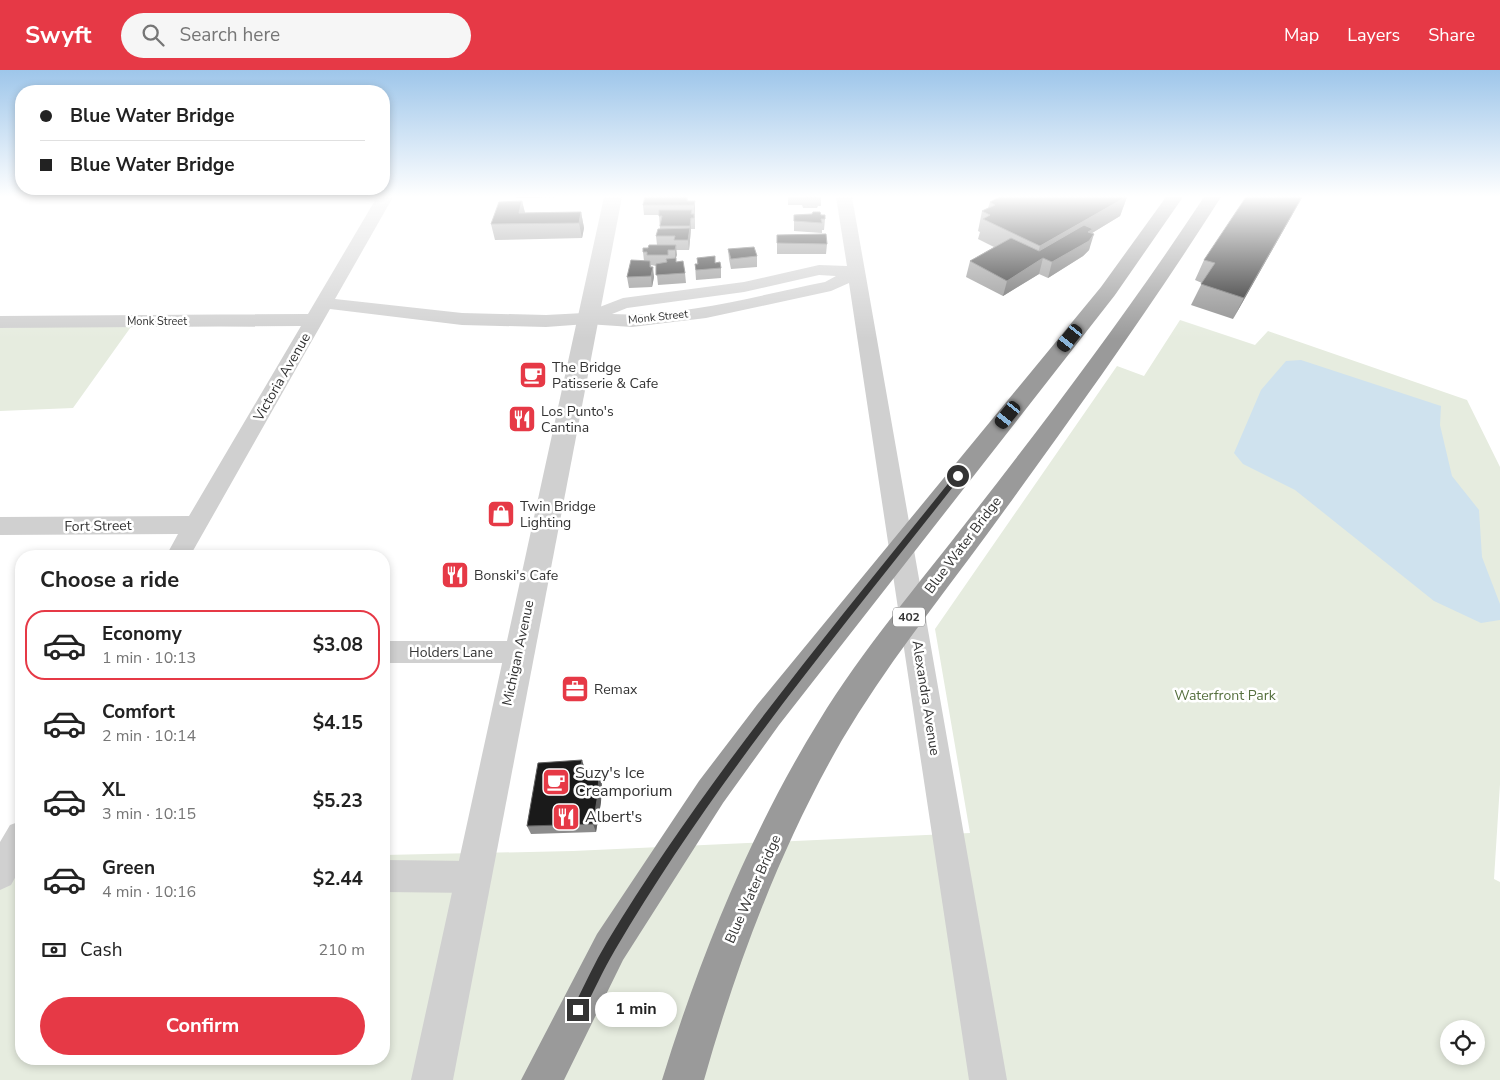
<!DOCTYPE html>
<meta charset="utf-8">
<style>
:root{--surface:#fff;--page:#f6f6f6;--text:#222;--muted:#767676;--line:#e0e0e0;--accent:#e63946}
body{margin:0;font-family:"Nunito Sans",sans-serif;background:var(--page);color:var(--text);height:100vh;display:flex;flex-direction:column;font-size:19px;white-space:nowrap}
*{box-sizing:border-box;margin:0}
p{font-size:16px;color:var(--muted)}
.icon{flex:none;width:28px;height:28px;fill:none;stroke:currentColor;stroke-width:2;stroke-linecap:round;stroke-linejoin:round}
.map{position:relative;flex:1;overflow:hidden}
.side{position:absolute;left:15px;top:480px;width:375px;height:515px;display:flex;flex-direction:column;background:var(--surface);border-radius:20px;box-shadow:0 2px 8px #0003}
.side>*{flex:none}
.banner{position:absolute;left:15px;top:15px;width:375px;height:110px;border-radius:20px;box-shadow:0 2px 8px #0003;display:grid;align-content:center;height:110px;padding:0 25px;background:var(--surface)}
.fabs{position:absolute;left:1440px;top:950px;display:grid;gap:10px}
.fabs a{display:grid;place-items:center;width:45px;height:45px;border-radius:50%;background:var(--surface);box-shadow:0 2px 8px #0003;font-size:25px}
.end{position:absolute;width:22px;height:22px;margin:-11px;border:6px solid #333;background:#fff;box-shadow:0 0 0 2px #fff}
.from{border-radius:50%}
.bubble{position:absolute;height:35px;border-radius:18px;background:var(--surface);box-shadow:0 2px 8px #0003;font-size:16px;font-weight:700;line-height:35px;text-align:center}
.car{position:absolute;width:15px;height:30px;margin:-15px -8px;border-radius:6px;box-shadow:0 0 4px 1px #0007;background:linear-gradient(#222 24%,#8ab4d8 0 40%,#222 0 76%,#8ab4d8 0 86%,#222 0)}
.banner b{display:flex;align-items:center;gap:18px;height:48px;font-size:19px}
.banner b+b{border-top:1px solid var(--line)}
.banner i{width:12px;height:12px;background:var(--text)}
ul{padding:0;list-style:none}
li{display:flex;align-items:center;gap:15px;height:70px;margin:0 10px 8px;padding:0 15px;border:2px solid transparent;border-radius:20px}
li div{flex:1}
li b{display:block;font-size:19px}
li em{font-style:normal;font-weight:700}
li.active{border-color:var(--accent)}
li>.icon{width:45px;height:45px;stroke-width:1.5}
h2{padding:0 25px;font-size:22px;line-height:60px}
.pay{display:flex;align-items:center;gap:12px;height:55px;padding:0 25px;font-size:19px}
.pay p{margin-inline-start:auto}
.button{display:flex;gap:10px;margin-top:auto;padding:10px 25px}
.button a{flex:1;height:58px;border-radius:30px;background:var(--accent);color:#fff;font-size:20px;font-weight:700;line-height:58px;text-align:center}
header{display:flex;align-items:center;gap:30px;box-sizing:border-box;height:70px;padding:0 25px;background:var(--accent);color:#fff}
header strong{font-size:24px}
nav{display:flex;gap:28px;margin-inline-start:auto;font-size:18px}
.search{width:350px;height:45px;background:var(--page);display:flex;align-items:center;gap:12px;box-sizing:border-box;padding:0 18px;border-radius:28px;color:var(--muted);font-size:19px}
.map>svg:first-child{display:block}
</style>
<header>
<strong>Swyft</strong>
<div class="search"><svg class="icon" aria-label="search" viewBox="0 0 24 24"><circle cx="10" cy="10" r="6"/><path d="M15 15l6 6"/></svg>Search here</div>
<nav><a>Map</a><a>Layers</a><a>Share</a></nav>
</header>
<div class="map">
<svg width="1500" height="1010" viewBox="0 0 1500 1010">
<rect width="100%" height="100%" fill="#fff"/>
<path fill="#e6ecdf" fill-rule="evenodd" d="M 1180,250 L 1255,275 L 1268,261 L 1467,330 L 1500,397 L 1500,714 L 1494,809 L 1500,812 L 1500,1010 L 0,1010 L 0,793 L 21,793 L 21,989 L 384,989 L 384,785 L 573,781 L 970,763 L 935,559 L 1117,296 L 1144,306 ZM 1449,959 L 1476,959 L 1476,986 L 1449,986 Z
M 133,254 L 73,338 L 0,341 L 0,258 Z"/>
<path fill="#cfe2ee" d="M 1301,290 L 1441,336 L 1440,355 L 1452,406 L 1479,440 L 1482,487 L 1500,534 L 1500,550 L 1481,553 L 1434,531 L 1295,420 L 1243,394 L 1234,383 L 1261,320 L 1286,291 Z"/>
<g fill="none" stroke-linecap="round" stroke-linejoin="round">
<path fill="#d0d0d0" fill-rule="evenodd" d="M 377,127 L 393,127 L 335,229 L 462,243 L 546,245 L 584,243 L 623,228 L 744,212 L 819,195 L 847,196 L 836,127 L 852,127 L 1007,1010 L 969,1010 L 849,213 L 831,221 L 706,248 L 632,257 L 587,254 L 546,257 L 462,255 L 330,239 L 190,486 L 166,486 L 178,464 L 0,465 L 0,447 L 189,446 L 301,256 L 0,258 L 0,246 L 308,244 ZM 819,205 L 836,206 L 825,212 C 760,225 678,248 612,244 L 627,238 L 744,222 Z
M 384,571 L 518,571 L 528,574 L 531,582 L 528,590 L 518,593 L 384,593 Z
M 21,751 L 21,797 L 11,815 L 0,820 L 0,772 L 10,755 Z
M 384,790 L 473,791 L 485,795 L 489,807 L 485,819 L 473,823 L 384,822 Z"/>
<path fill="#d0d0d0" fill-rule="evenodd" d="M 604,127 L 622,127 L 453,1010 L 411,1010 Z"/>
<path fill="#9a9a9a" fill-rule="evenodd" d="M 1166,127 L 1183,127 L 1115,225 L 779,655 L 723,733 L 623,890 L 564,1010 L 521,1010 L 597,864 L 699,711 L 757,635 L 1101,217 Z
M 1204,127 L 1221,127 C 1148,242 1068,353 988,463 C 938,531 885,597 842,670 C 781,776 737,893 704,1010 L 662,1010 C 700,886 751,761 819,651 C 863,579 918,515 969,449 C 1051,344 1131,238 1204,127 Z"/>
</g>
<path fill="#8c8c8c" d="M 516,127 L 573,127 L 516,128 Z
M 687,127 L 688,131 L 695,131 L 695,159 L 691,159 L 689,180 L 676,180 L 676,192 L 685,203 L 686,213 L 658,215 L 656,196 L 651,195 L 654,207 L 652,217 L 629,218 L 627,207 L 644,191 L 643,182 L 648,178 L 657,175 L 656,166 L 660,159 L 659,145 L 644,145 L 643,135 Z
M 788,127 L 821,127 L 821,136 L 818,136 L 817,138 L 803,138 L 802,135 L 788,135 Z
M 1000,127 L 1127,127 L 1120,146 L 1092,163 L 1089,180 L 1083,186 L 1048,208 L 1039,204 L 1003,226 L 966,207 L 970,191 L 994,177 L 978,169 L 980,162 L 978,161 L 982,141 L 988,138 L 990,132 Z
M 1302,127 L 1233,249 L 1191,235 L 1202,213 L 1195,210 L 1204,190 Z
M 522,131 L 525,143 L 581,142 L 584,158 L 582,168 L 495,170 L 491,154 Z
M 812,144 L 821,145 L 825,149 L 824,160 L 822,160 L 822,163 L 794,161 L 794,145 Z
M 777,165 L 827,174 L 826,184 L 777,184 Z
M 728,179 L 757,186 L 757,197 L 731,199 L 729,189 Z
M 697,188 L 715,193 L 721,198 L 721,208 L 696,210 L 695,194 L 697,194 Z
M 585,699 L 599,699 L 602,708 L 601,732 L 596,762 L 531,764 L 527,756 Z"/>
<path fill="#5f5f5f" d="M 1126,127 L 1127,127 L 1120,146 L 1092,163 L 1090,169 L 1094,164 L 1089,180 L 1083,186 L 1048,208 L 1052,192 L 1043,188 L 1039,204 L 1003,226 L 1007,211 L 1035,193 L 1040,176 Z
M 1302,127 L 1291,147 L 1233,249 L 1244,228 Z
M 522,131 L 526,147 L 519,143 Z
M 695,131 L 695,145 L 694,135 Z
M 581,142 L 584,158 L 582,168 L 579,153 Z
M 691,148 L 691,159 L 689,180 L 688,170 Z
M 676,175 L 677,185 L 675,191 L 675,180 Z
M 650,191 L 651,202 L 653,197 L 654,207 L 652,217 Z
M 582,690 L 585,699 L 580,699 Z
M 599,699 L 602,708 L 601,732 L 596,762 L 593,754 Z"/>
<path fill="#1a1a1a" stroke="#5f5f5f" d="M 645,127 L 687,127 L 687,131 L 695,131 L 694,135 L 643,135 Z
M 803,127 L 818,127 L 818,128 L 803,128 Z
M 1000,127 L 1126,127 L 1040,176 L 983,149 L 990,145 L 982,141 L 995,135 L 990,132 Z
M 1246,127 L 1302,127 L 1244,228 L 1201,214 L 1215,193 L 1204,190 Z
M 522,131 L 519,143 L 581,142 L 579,153 L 491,154 L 499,132 Z
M 659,140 L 692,140 L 691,144 L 694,144 L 694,148 L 691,148 L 690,156 L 660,156 L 662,146 L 659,146 Z
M 813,142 L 820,142 L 821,145 L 825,145 L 825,149 L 821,149 L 822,153 L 794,151 L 794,145 L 812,144 Z
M 1084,155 L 1093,159 L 1088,162 L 1094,164 L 1089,171 L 1052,192 L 1043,188 L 1007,211 L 970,191 L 1011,168 L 1039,181 Z
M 690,158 L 688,170 L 674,170 L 675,166 L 656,166 L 658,159 Z
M 826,164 L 827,174 L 777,173 L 777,165 Z
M 649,175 L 676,175 L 675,180 L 668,180 L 668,185 L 647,185 L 647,182 L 643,182 L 643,178 L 648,178 Z
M 754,177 L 757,186 L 731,189 L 728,179 Z
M 715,186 L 715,193 L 720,192 L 721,198 L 696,200 L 695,194 L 698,194 L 697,188 Z
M 676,188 L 676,192 L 683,191 L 685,203 L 656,205 L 656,194 L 667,192 L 666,189 Z
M 631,190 L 650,191 L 650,197 L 653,197 L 651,206 L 627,207 Z
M 582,690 L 580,699 L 599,699 L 598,724 L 593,754 L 527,756 L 538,693 Z"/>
<linearGradient id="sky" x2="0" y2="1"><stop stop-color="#9ec6ea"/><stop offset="0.47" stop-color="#fff"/><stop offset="1" stop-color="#fff" stop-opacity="0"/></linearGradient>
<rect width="1500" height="269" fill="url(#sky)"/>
<path fill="#333" d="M 958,404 L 962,406 L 960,408 C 840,561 714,711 615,880 C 603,900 593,923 582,944 L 578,945 L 574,944 L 572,940 L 574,936 C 585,914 595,892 607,872 C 708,705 834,556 955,405 Z"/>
<defs>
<g id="cafe-square" transform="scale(1.4375)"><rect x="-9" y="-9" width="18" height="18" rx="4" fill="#e63946" stroke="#fff"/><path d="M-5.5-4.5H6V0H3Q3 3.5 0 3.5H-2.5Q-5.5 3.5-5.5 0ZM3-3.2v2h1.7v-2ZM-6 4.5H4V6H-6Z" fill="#fff"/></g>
<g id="restaurant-square" transform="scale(1.4375)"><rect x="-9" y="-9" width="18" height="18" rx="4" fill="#e63946" stroke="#fff"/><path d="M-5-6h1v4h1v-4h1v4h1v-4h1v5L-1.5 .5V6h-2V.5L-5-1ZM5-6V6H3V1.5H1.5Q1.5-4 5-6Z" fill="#fff"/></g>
<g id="shop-square" transform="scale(1.4375)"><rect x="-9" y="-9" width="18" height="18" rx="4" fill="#e63946" stroke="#fff"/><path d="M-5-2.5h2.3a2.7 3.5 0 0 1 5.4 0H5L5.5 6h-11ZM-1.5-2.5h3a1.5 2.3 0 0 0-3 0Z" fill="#fff"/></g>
<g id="office-square" transform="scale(1.4375)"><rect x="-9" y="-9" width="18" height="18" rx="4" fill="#e63946" stroke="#fff"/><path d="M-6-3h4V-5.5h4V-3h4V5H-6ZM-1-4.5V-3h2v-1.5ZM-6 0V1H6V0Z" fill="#fff"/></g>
</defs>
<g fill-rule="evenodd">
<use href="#cafe-square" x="533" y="305"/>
<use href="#restaurant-square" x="522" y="349"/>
<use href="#shop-square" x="501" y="444"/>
<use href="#restaurant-square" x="455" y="505"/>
<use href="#office-square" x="575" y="619"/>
<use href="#cafe-square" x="556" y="712"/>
<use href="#restaurant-square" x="566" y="747"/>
</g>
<g text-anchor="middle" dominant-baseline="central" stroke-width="5" stroke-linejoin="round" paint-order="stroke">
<g font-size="11" fill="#333" stroke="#fff">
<text transform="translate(658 247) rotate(-6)">Monk Street</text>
<text x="157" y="251">Monk Street</text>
</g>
<rect fill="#fff" stroke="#707070" stroke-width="1" x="893" y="537.5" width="32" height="19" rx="4"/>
<g font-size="12" font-weight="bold" fill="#333">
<text x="909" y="547">402</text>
</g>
<g font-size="14" fill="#333" stroke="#fff" text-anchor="start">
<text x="552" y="297">The Bridge<tspan x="552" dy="16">Patisserie &amp; Cafe</tspan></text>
<text x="541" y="341">Los Punto's<tspan x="541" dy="16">Cantina</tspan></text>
<text x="520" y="436">Twin Bridge<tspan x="520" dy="16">Lighting</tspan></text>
<text x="474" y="505">Bonski's Cafe</text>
<text x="594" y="619">Remax</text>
</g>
<g font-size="14" fill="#333" stroke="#fff">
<text transform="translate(282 307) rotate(-60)">Victoria Avenue</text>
<text transform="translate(98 456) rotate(-1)">Fort Street</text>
<text transform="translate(963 475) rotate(-53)">Blue Water Bridge</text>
<text x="451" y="582">Holders Lane</text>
<text transform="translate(518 583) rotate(-78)">Michigan Avenue</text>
<text transform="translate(926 628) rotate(81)">Alexandra Avenue</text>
<text transform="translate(753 819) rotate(-66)">Blue Water Bridge</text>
</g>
<g font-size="14" fill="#56703f" stroke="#fff">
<text x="1225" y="625">Waterfront Park</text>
</g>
<g font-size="16" fill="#333" stroke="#fff" text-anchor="start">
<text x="575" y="703">Suzy's Ice<tspan x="575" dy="18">Creamporium</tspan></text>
<text x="585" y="747">Albert's</text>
</g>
</g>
</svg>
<div class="fabs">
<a><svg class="icon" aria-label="locate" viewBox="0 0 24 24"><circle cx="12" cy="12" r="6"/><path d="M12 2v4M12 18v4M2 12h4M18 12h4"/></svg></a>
</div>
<i class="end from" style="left:958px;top:406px"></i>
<i class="end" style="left:578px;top:940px"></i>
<div class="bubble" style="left:595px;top:922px;width:82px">1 min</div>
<i class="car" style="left:1070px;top:268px;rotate:219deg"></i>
<i class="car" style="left:1008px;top:345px;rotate:219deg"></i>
<div class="banner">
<b><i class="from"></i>Blue Water Bridge</b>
<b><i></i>Blue Water Bridge</b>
</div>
<section class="side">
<h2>Choose a ride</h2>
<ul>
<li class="active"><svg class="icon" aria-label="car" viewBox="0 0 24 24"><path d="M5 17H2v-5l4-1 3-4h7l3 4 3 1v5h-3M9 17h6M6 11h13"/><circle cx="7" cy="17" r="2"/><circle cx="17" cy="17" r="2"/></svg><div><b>Economy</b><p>1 min · 10:13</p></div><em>$3.08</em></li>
<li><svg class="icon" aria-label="car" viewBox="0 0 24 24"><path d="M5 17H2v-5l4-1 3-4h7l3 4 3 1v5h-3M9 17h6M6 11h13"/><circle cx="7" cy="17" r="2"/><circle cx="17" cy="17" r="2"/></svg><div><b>Comfort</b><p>2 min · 10:14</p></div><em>$4.15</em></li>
<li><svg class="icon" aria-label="car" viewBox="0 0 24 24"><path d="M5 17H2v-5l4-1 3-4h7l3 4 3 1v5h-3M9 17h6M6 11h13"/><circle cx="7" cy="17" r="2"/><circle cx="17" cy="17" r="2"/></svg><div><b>XL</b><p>3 min · 10:15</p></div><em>$5.23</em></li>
<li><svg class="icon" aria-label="car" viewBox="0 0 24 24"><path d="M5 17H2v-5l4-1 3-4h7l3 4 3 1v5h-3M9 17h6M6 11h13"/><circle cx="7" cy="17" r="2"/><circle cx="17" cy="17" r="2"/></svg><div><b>Green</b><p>4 min · 10:16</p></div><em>$2.44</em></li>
</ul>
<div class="pay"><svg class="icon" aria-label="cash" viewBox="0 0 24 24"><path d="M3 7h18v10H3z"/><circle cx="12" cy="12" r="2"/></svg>Cash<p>210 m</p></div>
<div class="button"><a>Confirm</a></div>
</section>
</div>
